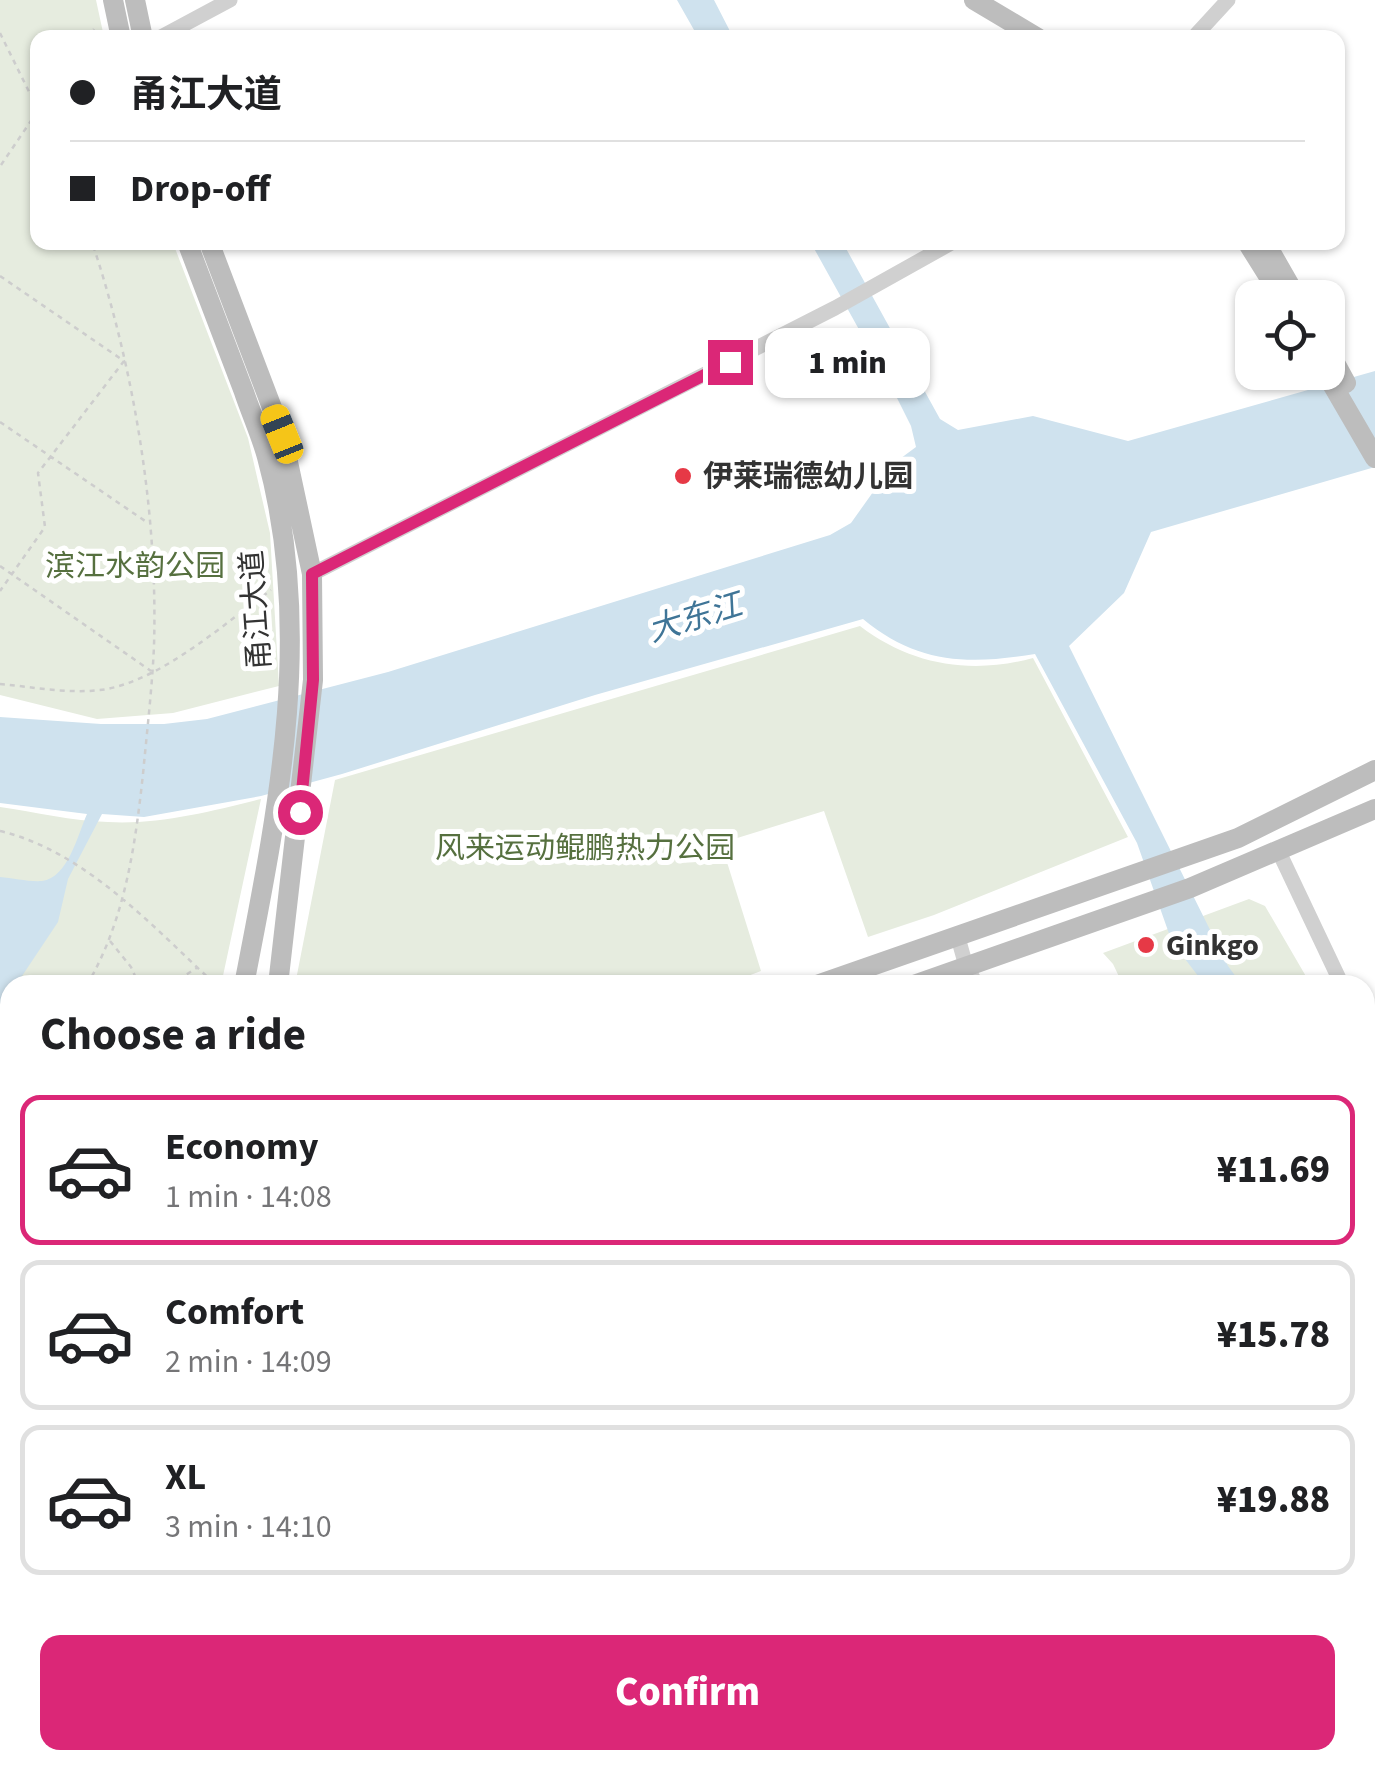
<!DOCTYPE html>
<meta charset="utf-8">
<style>
:root{--surface:#fff;--page:#f6f6f6;--text:#202124;--muted:#757577;--line:#e0e0e0;--accent:#db2777}
body{margin:0;font-family:"Source Sans 3","Noto Sans SC",sans-serif;background:var(--page);color:var(--text);height:100vh;display:flex;flex-direction:column;font-size:38px;white-space:nowrap}
*{box-sizing:border-box;margin:0}
p{font-size:32px;color:var(--muted)}
.icon{flex:none;width:55px;height:55px;fill:none;stroke:currentColor;stroke-width:2;stroke-linecap:round;stroke-linejoin:round}
.map{position:relative;flex:1;overflow:hidden}
.drawer{position:absolute;left:0px;top:975px;width:1375px;height:795px;display:flex;flex-direction:column;background:var(--surface);border-radius:30px 30px 0 0;box-shadow:0 2px 8px #0004}
.drawer>*{flex:none}
.top-card{position:absolute;left:30px;top:30px;width:1315px;height:220px;border-radius:20px;box-shadow:0 2px 8px #0004;display:grid;align-content:center;height:220px;padding:0 40px;background:var(--surface)}
.tools{position:absolute;left:1235px;top:280px;display:grid;gap:20px}
.tools a{display:grid;place-items:center;width:110px;height:110px;border-radius:20px;background:var(--surface);box-shadow:0 2px 8px #0004;font-size:50px}
.end{position:absolute;width:45px;height:45px;margin:-22px;border:12px solid #db2777;background:#fff;box-shadow:0 0 0 5px #fff}
.from{border-radius:50%}
.bubble{position:absolute;height:70px;border-radius:20px;background:var(--surface);box-shadow:0 2px 8px #0004;font-size:32px;font-weight:800;line-height:70px;text-align:center}
.car{position:absolute;width:30px;height:60px;margin:-30px -15px;border-radius:12px;box-shadow:0 0 8px 2px #0007;background:linear-gradient(#f5c518 24%,#345 0 40%,#f5c518 0 76%,#345 0 86%,#f5c518 0)}
.top-card b{display:flex;align-items:center;gap:35px;height:95px;font-size:38px}
.top-card b+b{border-top:2px solid var(--line)}
.top-card i{width:25px;height:25px;background:var(--text)}
ul{padding:0;list-style:none}
li{display:flex;align-items:center;gap:30px;height:150px;margin:0 20px 15px;padding:0 20px;border:5px solid var(--line);border-radius:20px}
li div{flex:1}
li b{display:block;font-size:38px}
li em{font-style:normal;font-weight:800}
li.selected{border-color:var(--accent)}
li>.icon{width:90px;height:90px;stroke-width:1.5}
h2{padding:0 40px;font-size:45px;line-height:120px}
.action{display:flex;gap:20px;margin-top:auto;padding:20px 40px}
.action a{flex:1;height:115px;border-radius:20px;background:var(--accent);color:#fff;font-size:40px;font-weight:800;line-height:115px;text-align:center}
.map>svg:first-child{display:block}
</style>
<div class="map">
<svg width="1375" height="1770" viewBox="0 0 1375 1770">
<rect width="100%" height="100%" fill="#fff"/>
<path fill="#e6ecdf" d="M 0,0 L 96,0 L 104,37 L 38,38 L 38,242 L 173,243 L 248,438 L 270,533 L 279,686 L 173,713 L 97,719 L 0,695 Z
M 860,626 C 911,665 971,675 1033,658 L 1128,837 L 934,915 L 868,937 L 824,811 L 721,843 L 761,971 L 724,985 L 295,985 L 335,780 Z
M 261,799 L 221,985 L 10,985 L 10,1760 L 297,1760 L 300,1770 L 0,1770 L 0,807 C 35,812 72,821 108,822 C 158,825 213,811 261,799 Z
M 1249,899 L 1265,906 L 1311,985 L 1123,985 L 1113,964 L 1103,953 Z
M 1365,1090 L 1375,1109 L 1375,1418 L 1365,1399 L 1365,1341 L 1374,1334 L 1365,1319 Z"/>
<path fill="#cfe2ee" d="M 677,0 L 714,0 L 733,37 L 698,37 Z
M 811,243 L 843,243 L 940,419 L 958,430 L 1033,416 L 1128,441 L 1375,371 L 1375,467 L 1151,532 L 1124,593 L 1069,646 L 1228,966 L 1242,985 L 1205,985 L 1172,942 L 1137,843 L 1035,654 C 968,665 917,664 863,619 L 595,695 L 342,774 L 261,796 L 144,817 L 102,814 L 68,879 L 58,922 L 16,985 L 10,985 L 10,995 L 0,1010 L 0,877 C 13,878 29,882 42,881 C 68,878 78,834 87,814 L 0,803 L 0,717 L 101,724 L 164,724 L 207,719 L 388,672 L 830,535 L 851,523 L 893,464 L 916,447 L 911,426 L 897,398 Z
M 1365,1210 L 1375,1234 L 1375,1323 L 1365,1305 Z"/>
<g fill="none" stroke-linecap="round" stroke-linejoin="round">
<path stroke="#cdcdcd" stroke-width="2.5" stroke-dasharray="5 5" stroke-linecap="butt" d="M 0,33 L 38,110
M 88,38 L 94,29
M 1,165 L 37,112
M 0,276 L 124,361 L 38,473 L 45,527 L 0,591
M 0,422 L 148,523
M 0,566 L 151,671
M 0,684 C 34,687 73,695 107,689 C 164,678 225,623 271,590
M 0,831 C 85,851 153,927 215,984
M 110,941 L 131,967 L 139,985
M 87,985 C 125,920 135,847 143,774 C 147,731 152,689 154,646 C 158,514 134,368 92,242
M 170,985 L 198,967
M 0,1099 L 10,1089
M 0,1182 L 10,1180
M 0,1226 L 10,1217
M 0,1266 L 10,1276
M 0,1304 L 10,1302
M 0,1392 L 10,1395
M 174,1760 L 175,1770
M 233,1760 L 237,1770"/>
<path stroke="#d0d0d0" stroke-width="15" d="M 159,38 L 230,0
M 1193,38 L 1228,0
M 312,574 L 835,308 L 953,242
M 1279,852 L 1342,985
M 957,934 L 966,966 L 977,985
M 1365,1033 L 1375,1054
M 1365,1312 L 1375,1305
M 1365,1696 L 1375,1714
M 975,1760 L 980,1770
M 584,1770 L 600,1760"/>
<path stroke="#bdbdbd" stroke-width="20" d="M 113,0 L 121,38
M 135,0 L 143,38
M 974,0 L 1038,38
M 187,242 C 206,292 225,342 244,392 C 251,413 261,435 267,457 C 315,633 278,810 244,985
M 209,242 L 282,434 L 312,574 L 313,680 L 278,985
M 1247,242 L 1282,298
M 1265,242 L 1297,298
M 1328,350 L 1346,383
M 1325,372 L 1375,458
M 817,985 L 1238,838 L 1375,770
M 914,985 L 1190,888 L 1375,809
M 315,1760 L 320,1770
M 338,1760 L 344,1770"/>
</g>
<g fill="none" stroke-linecap="round" stroke-linejoin="round">
<path stroke="#db2777" stroke-width="12" d="M 300,812 L 313,680 L 312,574 L 730,362"/>
</g>
<g fill="#e63946" stroke="#fff" stroke-width="4">
<circle cx="683" cy="476" r="10"/>
<circle cx="1146" cy="945" r="10"/>
</g>
<g text-anchor="middle" dominant-baseline="central" stroke-width="10" stroke-linejoin="round" paint-order="stroke">
<g font-size="30" font-weight="bold" fill="#333" stroke="#fff" text-anchor="start">
<text x="703" y="476">伊莱瑞德幼儿园</text>
<text x="1166" y="945">Ginkgo</text>
</g>
<g font-size="30" fill="#56703f" stroke="#fff">
<text x="135" y="566">滨江水韵公园</text>
<text x="585" y="848">风来运动鲲鹏热力公园</text>
</g>
<g font-size="30" fill="#333" stroke="#fff">
<text transform="translate(256 610) rotate(-94)">甬江大道</text>
</g>
<g font-size="32" font-style="italic" fill="#3f7597" stroke="#fff">
<text transform="translate(695 618) rotate(-17)">大东江</text>
</g>
</g>
</svg>
<div class="tools">
<a><svg class="icon" aria-label="locate" viewBox="0 0 24 24"><circle cx="12" cy="12" r="6"/><path d="M12 2v4M12 18v4M2 12h4M18 12h4"/></svg></a>
</div>
<i class="end from" style="left:300px;top:812px"></i>
<i class="end" style="left:730px;top:362px"></i>
<div class="bubble" style="left:765px;top:328px;width:165px">1 min</div>
<i class="car" style="left:282px;top:434px;rotate:338deg"></i>
<div class="top-card">
<b><i class="from"></i>甬江大道</b>
<b><i></i>Drop-off</b>
</div>
<section class="drawer">
<h2>Choose a ride</h2>
<ul>
<li class="selected"><svg class="icon" aria-label="car" viewBox="0 0 24 24"><path d="M5 17H2v-5l4-1 3-4h7l3 4 3 1v5h-3M9 17h6M6 11h13"/><circle cx="7" cy="17" r="2"/><circle cx="17" cy="17" r="2"/></svg><div><b>Economy</b><p>1 min · 14:08</p></div><em>¥11.69</em></li>
<li><svg class="icon" aria-label="car" viewBox="0 0 24 24"><path d="M5 17H2v-5l4-1 3-4h7l3 4 3 1v5h-3M9 17h6M6 11h13"/><circle cx="7" cy="17" r="2"/><circle cx="17" cy="17" r="2"/></svg><div><b>Comfort</b><p>2 min · 14:09</p></div><em>¥15.78</em></li>
<li><svg class="icon" aria-label="car" viewBox="0 0 24 24"><path d="M5 17H2v-5l4-1 3-4h7l3 4 3 1v5h-3M9 17h6M6 11h13"/><circle cx="7" cy="17" r="2"/><circle cx="17" cy="17" r="2"/></svg><div><b>XL</b><p>3 min · 14:10</p></div><em>¥19.88</em></li>
</ul>
<div class="action"><a>Confirm</a></div>
</section>
</div>
